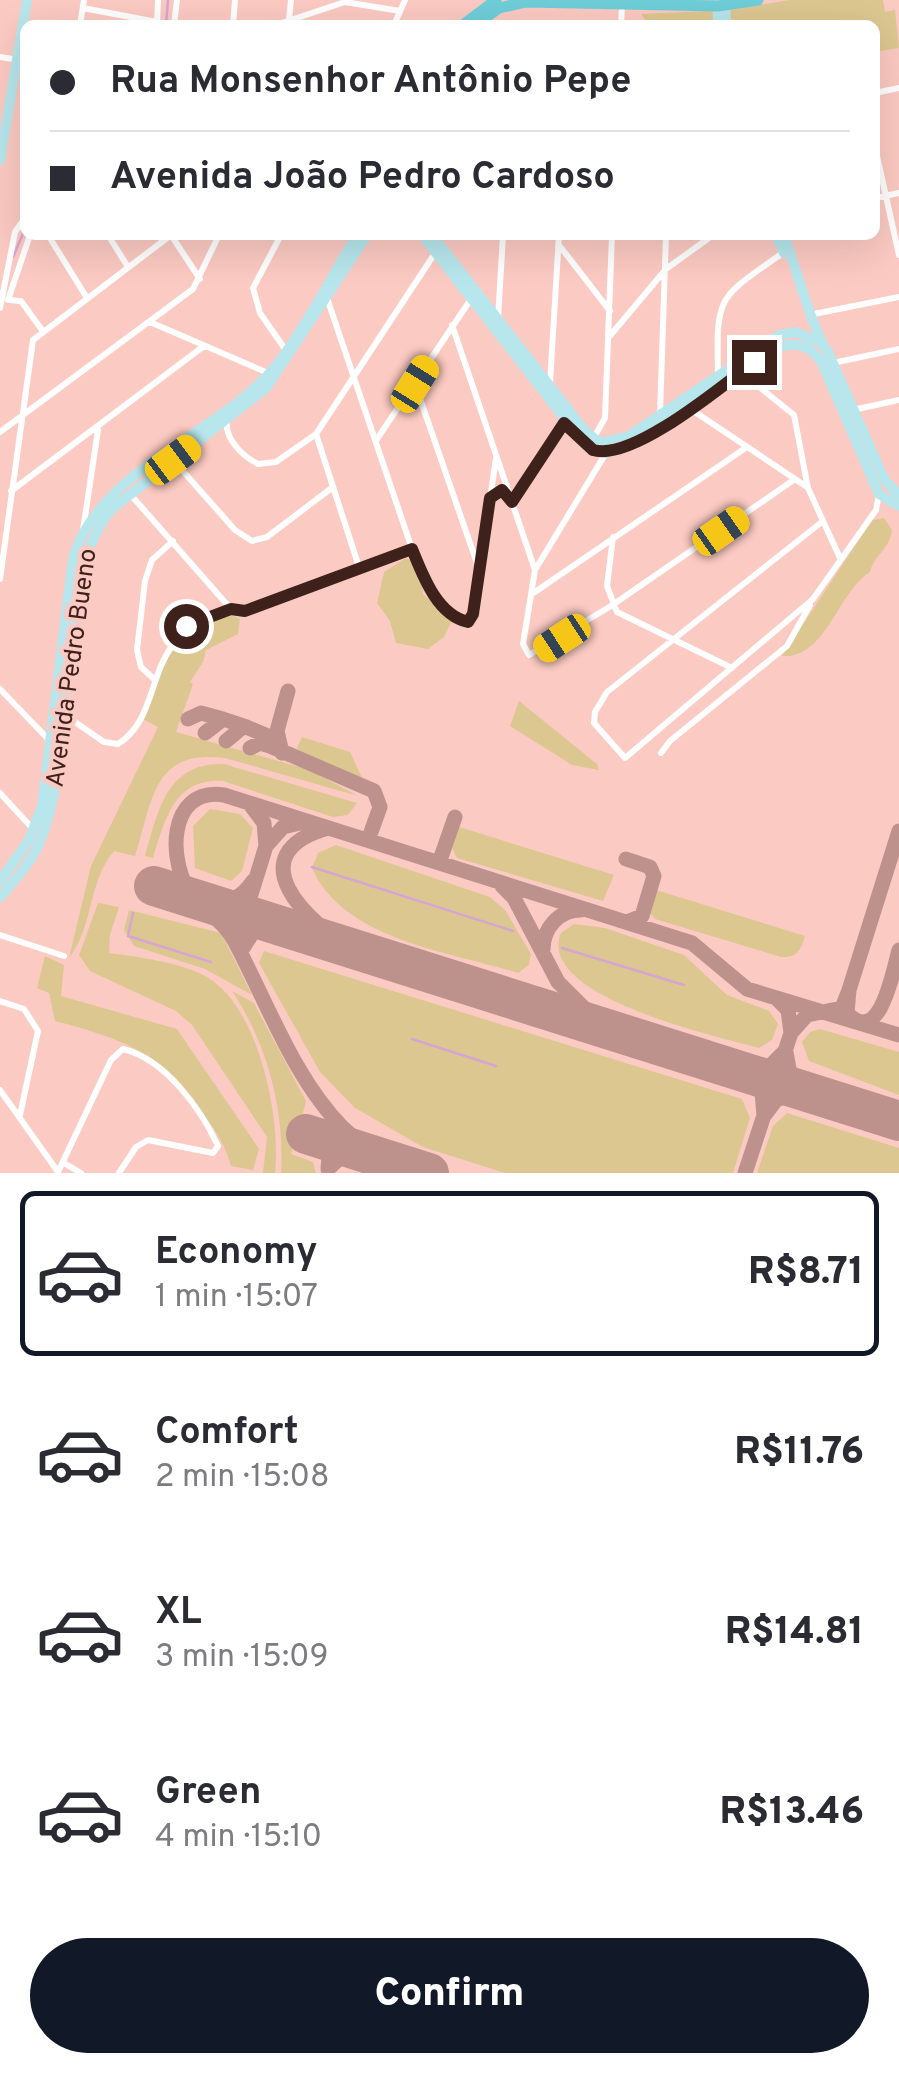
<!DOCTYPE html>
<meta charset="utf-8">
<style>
:root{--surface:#fff;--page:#f7f7f7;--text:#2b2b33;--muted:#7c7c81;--line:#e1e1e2;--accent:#111827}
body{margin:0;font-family:Overpass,sans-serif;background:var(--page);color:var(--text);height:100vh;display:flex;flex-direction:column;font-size:38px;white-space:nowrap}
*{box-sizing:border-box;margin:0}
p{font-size:32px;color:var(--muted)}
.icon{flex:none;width:55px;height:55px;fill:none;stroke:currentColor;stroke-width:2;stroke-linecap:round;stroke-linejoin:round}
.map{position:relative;height:1173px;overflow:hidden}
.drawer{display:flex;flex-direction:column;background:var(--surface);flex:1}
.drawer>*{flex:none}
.hud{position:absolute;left:20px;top:20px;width:860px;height:220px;border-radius:15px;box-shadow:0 10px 40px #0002;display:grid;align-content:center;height:220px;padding:0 30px;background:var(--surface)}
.end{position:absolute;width:45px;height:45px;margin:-22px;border:12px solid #3f211c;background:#fff;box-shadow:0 0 0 5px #fff}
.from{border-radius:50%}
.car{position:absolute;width:30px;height:60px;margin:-30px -15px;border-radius:12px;box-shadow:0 0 8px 2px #0007;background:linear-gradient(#f5c518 24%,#345 0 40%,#f5c518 0 76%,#345 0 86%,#f5c518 0)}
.hud b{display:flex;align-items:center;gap:35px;height:95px;font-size:38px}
.hud b+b{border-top:2px solid var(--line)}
.hud i{width:25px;height:25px;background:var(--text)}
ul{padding:18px 0 0;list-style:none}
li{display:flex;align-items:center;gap:30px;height:165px;margin:0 20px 15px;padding:0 10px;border:5px solid transparent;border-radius:15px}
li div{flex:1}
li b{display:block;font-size:38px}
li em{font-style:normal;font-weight:800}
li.selected{border-color:var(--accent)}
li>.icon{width:90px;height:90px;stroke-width:1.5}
.cta{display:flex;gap:20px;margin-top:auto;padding:20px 30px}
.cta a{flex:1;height:115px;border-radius:60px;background:var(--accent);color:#fff;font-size:40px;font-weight:800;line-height:115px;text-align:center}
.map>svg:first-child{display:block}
</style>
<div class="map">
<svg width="899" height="1173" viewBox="0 0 899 1173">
<rect width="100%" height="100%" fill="#fbcac2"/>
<path fill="#ddc791" d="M 790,0 L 883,0 L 885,12 L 895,10 L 899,48 L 875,52 L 875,25 L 649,25 L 641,14 L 728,10 Z
M 884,518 L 892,530 C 890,549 874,555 870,572 C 837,593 826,659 782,656 L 872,520 Z
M 406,558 L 415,563 L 427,580 L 422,583 L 423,594 L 452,621 L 444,637 L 428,649 L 396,643 L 390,621 L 377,603 L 384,572 Z
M 231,615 L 240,619 L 238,634 L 206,650 L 203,662 L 190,682 L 193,684 L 176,732 L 310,770 L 358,796 L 225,758 C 152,749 153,800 135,856 L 114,851 C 88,881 94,926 69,958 L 91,866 L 158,727 L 143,719 C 164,662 168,635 231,615 Z
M 519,701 L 597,764 L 599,770 L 572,765 L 510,726 Z
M 302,737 L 350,752 L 363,780 L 303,754 L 297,748 Z
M 224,764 L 357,803 L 348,815 L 333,817 L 223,781 C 174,778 165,820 153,858 L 145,856 C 158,812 166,762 224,764 Z
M 210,809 L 240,814 L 253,828 L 242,871 L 231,881 L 195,868 L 193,826 Z
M 456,826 L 614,875 L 603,901 L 457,858 L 451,846 Z
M 336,845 L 490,897 L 505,910 L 531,954 L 529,965 L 518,973 C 451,952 343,940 312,868 L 318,853 Z
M 656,890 L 805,936 C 801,950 797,958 781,957 L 655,919 L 649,911 Z
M 98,903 L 119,907 L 110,935 L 109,953 C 139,957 180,962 207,977 C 259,1007 281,1118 275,1173 L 263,1173 L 267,1137 L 192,1025 L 176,1011 L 90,971 L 79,955 Z
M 129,910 L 221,933 L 252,995 L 205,969 L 134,946 L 124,930 Z
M 574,924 L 605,928 L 684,955 L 727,995 L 769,1011 L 778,1024 L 772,1040 L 759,1048 C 717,1036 535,997 561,933 Z
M 264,951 L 742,1099 L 750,1118 L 733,1173 L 505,1173 L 423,1147 L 355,1108 L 320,1072 L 259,963 Z
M 45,956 L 64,965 L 61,996 L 177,1029 L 259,1149 L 253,1170 L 231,1166 C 225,1144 215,1130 202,1112 C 159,1052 124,1039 55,1021 L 49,993 L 37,988 Z
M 232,991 L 254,1003 L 306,1101 L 300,1124 L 293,1123 L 289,1137 L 295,1139 L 291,1154 L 313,1162 L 316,1173 L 281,1173 C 285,1110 267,1043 232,991 Z
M 820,1029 L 899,1052 L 899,1095 L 809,1061 L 802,1042 L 810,1032 Z
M 787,1113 L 899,1148 L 899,1173 L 757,1173 L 773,1126 Z"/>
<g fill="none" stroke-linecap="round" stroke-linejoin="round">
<path stroke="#d7a5d3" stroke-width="2.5" d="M 166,25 L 168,0
M 13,257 L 25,229
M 312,867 L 513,931
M 133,913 L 128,936 L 211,962
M 562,948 L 684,985
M 412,1039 L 496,1066"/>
<path stroke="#be928c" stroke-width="15" d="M 188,719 L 201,713 L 223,719
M 205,733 L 223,719 L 244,726
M 226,741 L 244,726 L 270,737 L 282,753 L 277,731 L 288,691
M 250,748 L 260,743 L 270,746 L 374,791 L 380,807 L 371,832
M 249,803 L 264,823 L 266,846 L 283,827 L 304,822
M 328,828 C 236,854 306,924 356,950
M 626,859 L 650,867 L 654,876 L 642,916 L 627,922
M 439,863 L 455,817
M 502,886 L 514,898 L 558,982 L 604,1028
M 212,901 C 231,903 242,897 253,881
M 243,948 L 255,929 L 278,925
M 240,949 L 239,933 L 266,846
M 543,950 C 543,928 559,910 581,910
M 849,990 L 899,831
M 776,998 L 788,1010 L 791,1033 L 807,1015 L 842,1008 L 849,990 L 847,1013 C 880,1048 893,971 899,950
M 786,1052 L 790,1074 L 813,1094
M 744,1072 L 762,1092 L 764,1116 L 776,1100 L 802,1090
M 744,1072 L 771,1065 L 783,1053
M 330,1142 L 328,1169 L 342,1156 L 365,1153
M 424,1171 C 394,1160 366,1150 343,1128 C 294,1079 267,1002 235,942 C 224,921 208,914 194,898 C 166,865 167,786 224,795 L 692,943 L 747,989 L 899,1035
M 745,1173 L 791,1033"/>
<path stroke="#be928c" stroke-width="40" d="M 154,886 L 899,1121
M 306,1134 L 429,1173"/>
<path stroke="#fff" stroke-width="6" d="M 83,8 L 157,22
M 289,20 L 291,0
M 157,24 L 158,0
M 80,25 L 84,0
M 174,25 L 177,0
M 233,25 L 235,0
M 276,25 L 345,2 L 400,11
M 394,25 L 405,0
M 621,25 L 622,5
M 0,57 L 25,61
M 875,93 L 899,88
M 875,147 L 899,255
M 875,198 L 899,193
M 48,235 L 87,298
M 108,235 L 128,267
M 171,235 L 200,279
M 281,235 L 253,288 L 260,313 L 285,349
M 559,245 L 610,311
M 327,298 L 412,549 L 433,595 L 463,622 L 473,615 L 496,458
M 8,300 L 30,235
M 9,300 L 21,301 L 42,330
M 0,308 L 15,232 L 25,218
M 809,315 L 899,297
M 498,319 L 503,235
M 150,322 L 268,373
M 452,325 L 535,570
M 609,337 L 666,269 L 713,235
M 833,363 L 899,349
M 741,372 L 794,415 L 808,488 L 840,558
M 718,375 C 716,293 718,299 784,252
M 550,383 L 559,235
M 415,384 L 479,569
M 689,408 L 807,487
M 853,410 L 899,400
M 660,414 L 666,235
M 227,420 C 224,438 242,456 258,464 L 276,462 L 316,434 L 435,253
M 0,432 L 193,289 L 219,235
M 316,434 L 359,567
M 377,439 L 473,296
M 593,439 L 605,418 L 612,235
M 606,453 L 535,570 L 523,644 L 529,655 L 611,606 L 795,479
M 174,461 L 235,530 L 252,541 L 267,537 L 333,487
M 11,491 L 204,346
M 130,494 L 231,609
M 512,501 L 564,423
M 823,521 L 607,692 L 595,712 L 594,723 L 625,758 L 813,599 L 876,510 L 879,494
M 83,530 L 98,430
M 613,537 L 607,586 L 617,612 L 732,668
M 0,579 L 33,340 L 171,235
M 532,594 L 747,447
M 154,679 L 141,667 L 137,650 L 145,581 L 152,560 L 173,541
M 0,689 L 51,742
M 62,713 L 104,742 L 118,744 C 166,714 140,641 215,615 C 226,611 233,607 245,611 L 412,549
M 661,753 L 670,741 L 787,646 L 810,605
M 0,793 L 33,829
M 0,935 L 64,956
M 0,1001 L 24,1009 L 38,1031 L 20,1115
M 0,1090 L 58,1172
M 64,1163 L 81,1173
M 58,1172 L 111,1060 L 123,1049 C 165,1059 201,1109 218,1146 L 213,1153 L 148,1140 L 136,1147 L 119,1173"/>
<path stroke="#b7e6ec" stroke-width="10" d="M 717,0 L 718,25
M 725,1 L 726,25
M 0,160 L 27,0
M 422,235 L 586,446 L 606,453 L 628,447 C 659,429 762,348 788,345 C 803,343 812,349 821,361 L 879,494 L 899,506
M 432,235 L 585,431 L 600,443 L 629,436 L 779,335 L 796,332 L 819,342
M 776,235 L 784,253
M 784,235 C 794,262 814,335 828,352 L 884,479 L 899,495
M 0,881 L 29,840 L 42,806 L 73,558 C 98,473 208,438 266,377 C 297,345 332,275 357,235
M 0,897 C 13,882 28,866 37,848 C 80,757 53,570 113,508 L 266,388 L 367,235"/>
<path stroke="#6fced9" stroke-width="11" d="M 463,25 L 496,0
M 475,25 L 499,8 L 526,2 L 718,6 L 758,0"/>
</g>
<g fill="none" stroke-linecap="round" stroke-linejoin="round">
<path stroke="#3f211c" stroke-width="12" d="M 186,626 L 231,609 L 245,611 L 412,549 C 423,576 437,615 468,622 L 473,614 L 490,498 L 502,490 L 512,502 L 564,423 L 593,450 C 632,462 722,386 754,362"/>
</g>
<g text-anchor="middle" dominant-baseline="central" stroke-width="9" stroke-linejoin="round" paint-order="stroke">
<g font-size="25" fill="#3f211c" stroke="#fbcac2">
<text transform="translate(73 668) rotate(-82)">Avenida Pedro Bueno</text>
</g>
</g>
</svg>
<i class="end from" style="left:186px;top:626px"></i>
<i class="end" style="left:754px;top:362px"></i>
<i class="car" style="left:415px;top:384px;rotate:32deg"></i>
<i class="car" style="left:173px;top:460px;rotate:53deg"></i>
<i class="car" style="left:721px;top:531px;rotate:55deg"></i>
<i class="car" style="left:562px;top:638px;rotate:237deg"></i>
<div class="hud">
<b><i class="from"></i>Rua Monsenhor Antônio Pepe</b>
<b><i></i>Avenida João Pedro Cardoso</b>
</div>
</div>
<section class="drawer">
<ul>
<li class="selected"><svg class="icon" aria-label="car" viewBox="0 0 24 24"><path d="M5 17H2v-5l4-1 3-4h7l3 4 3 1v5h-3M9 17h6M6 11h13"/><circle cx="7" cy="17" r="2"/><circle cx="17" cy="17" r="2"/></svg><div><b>Economy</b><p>1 min · 15:07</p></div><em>R$8.71</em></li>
<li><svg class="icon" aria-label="car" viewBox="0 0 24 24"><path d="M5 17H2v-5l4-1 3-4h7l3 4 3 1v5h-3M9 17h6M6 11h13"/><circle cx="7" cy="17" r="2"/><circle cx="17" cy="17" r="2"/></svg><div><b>Comfort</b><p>2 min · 15:08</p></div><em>R$11.76</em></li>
<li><svg class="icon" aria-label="car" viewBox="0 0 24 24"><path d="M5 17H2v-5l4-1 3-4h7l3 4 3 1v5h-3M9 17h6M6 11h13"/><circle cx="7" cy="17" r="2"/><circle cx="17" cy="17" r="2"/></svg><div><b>XL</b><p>3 min · 15:09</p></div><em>R$14.81</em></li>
<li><svg class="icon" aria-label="car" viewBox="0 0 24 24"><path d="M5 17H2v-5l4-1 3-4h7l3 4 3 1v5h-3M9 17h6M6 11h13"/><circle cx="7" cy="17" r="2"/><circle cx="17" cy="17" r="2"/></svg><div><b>Green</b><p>4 min · 15:10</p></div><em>R$13.46</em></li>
</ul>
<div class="cta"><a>Confirm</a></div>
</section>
